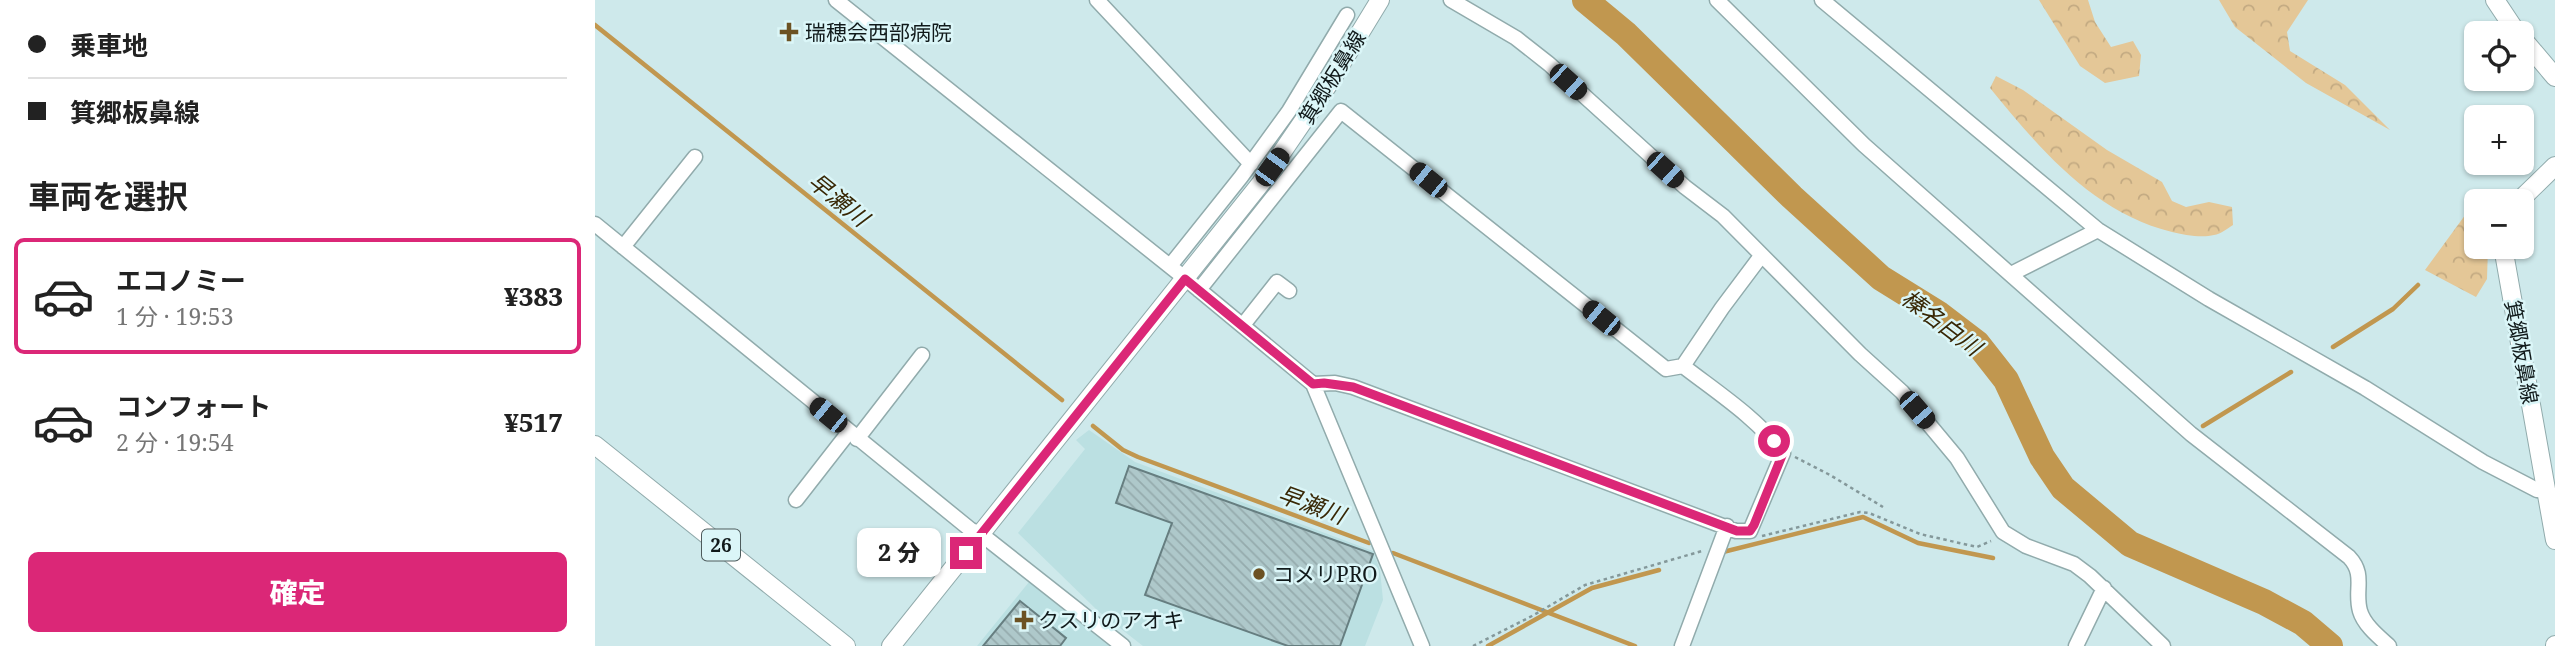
<!DOCTYPE html>
<html lang="ja">
<meta charset="utf-8">
<style>
:root{--surface:#fff;--page:#f6f6f6;--text:#222;--muted:#767676;--line:#e0e0e0;--accent:#db2777}
body{margin:0;font-family:"Noto Serif","Noto Sans JP",serif;background:var(--page);color:var(--text);height:100vh;display:flex;flex-direction:column;font-size:26px;white-space:nowrap}
*{box-sizing:border-box;margin:0}
p{font-size:23px;color:var(--muted)}
.icon{flex:none;width:38px;height:38px;fill:none;stroke:currentColor;stroke-width:2;stroke-linecap:round;stroke-linejoin:round}
.map{position:relative;flex:1;overflow:hidden}
.drawer{display:flex;flex-direction:column;background:var(--surface);width:595px}
.drawer>*{flex:none}
.banner{display:grid;align-content:center;height:154px;padding:0 28px;background:var(--surface)}
.fabs{position:absolute;left:1869px;top:21px;display:grid;gap:14px}
.fabs a{display:grid;place-items:center;width:70px;height:70px;border-radius:10px;background:var(--surface);box-shadow:0 2px 5px #0004;font-size:35px}
.end{position:absolute;width:32px;height:32px;margin:-16px;border:9px solid #db2777;background:#fff;box-shadow:0 0 0 4px #fff}
.from{border-radius:50%}
.bubble{position:absolute;height:49px;border-radius:10px;background:var(--surface);box-shadow:0 2px 5px #0004;font-size:23px;font-weight:800;line-height:49px;text-align:center}
.car{position:absolute;width:21px;height:42px;margin:-21px -10px;border-radius:9px;box-shadow:0 0 5px 2px #0007;background:linear-gradient(#222 24%,#8ab4d8 0 40%,#222 0 76%,#8ab4d8 0 86%,#222 0)}
.banner b{display:flex;align-items:center;gap:24px;height:66px;font-size:26px}
.banner b+b{border-top:2px solid var(--line)}
.banner i{width:18px;height:18px;background:var(--text)}
ul{padding:0;list-style:none}
li{display:flex;align-items:center;gap:21px;height:116px;margin:0 14px 10px;padding:0 14px;border:4px solid transparent;border-radius:10px}
li div{flex:1}
li b{display:block;font-size:26px}
li em{font-style:normal;font-weight:800}
li.on{border-color:var(--accent)}
li>.icon{width:63px;height:63px;stroke-width:1.5}
h2{padding:0 28px;font-size:32px;line-height:84px}
.cta{display:flex;gap:14px;margin-top:auto;padding:14px 28px}
.cta a{flex:1;height:80px;border-radius:10px;background:var(--accent);color:#fff;font-size:28px;font-weight:800;line-height:80px;text-align:center}
main{display:flex;flex:1;min-height:0}
.map>svg:first-child{display:block}
</style>
<main>
<section class="drawer">
<div class="banner">
<b><i class="from"></i>乗車地</b>
<b><i></i>箕郷板鼻線</b>
</div>
<h2>車両を選択</h2>
<ul>
<li class="on"><svg class="icon" aria-label="car" viewBox="0 0 24 24"><path d="M5 17H2v-5l4-1 3-4h7l3 4 3 1v5h-3M9 17h6M6 11h13"/><circle cx="7" cy="17" r="2"/><circle cx="17" cy="17" r="2"/></svg><div><b>エコノミー</b><p>1 分 · 19:53</p></div><em>¥383</em></li>
<li><svg class="icon" aria-label="car" viewBox="0 0 24 24"><path d="M5 17H2v-5l4-1 3-4h7l3 4 3 1v5h-3M9 17h6M6 11h13"/><circle cx="7" cy="17" r="2"/><circle cx="17" cy="17" r="2"/></svg><div><b>コンフォート</b><p>2 分 · 19:54</p></div><em>¥517</em></li>
</ul>
<div class="cta"><a>確定</a></div>
</section>
<div class="map">
<svg width="1960" height="646" viewBox="0 0 1960 646">
<defs>
<pattern id="forest-crowns" width="20" height="18" patternUnits="userSpaceOnUse" patternTransform="scale(1.75)"><rect width="20" height="18" fill="#e4c797"/><path d="M2 6a3 3 0 1 1 6 0M12 15a3 3 0 1 1 6 0" fill="none" stroke="#c3aa82"/></pattern>
<pattern id="building-back-hatch" width="6" height="6" patternUnits="userSpaceOnUse" patternTransform="scale(1.75)"><rect width="6" height="6" fill="#aec8ca"/><path d="M-1 5l2 2M0 0l6 6M5-1l2 2" fill="none" stroke="#95abad"/></pattern>
</defs>
<rect width="100%" height="100%" fill="#cee9eb"/>
<path fill="#bbe0e2" d="M 494,430 L 540,462 L 778,551 L 785,570 L 788,600 L 770,646 L 548,646 L 503,611 L 423,533 L 490,449 L 481,440 Z
M 434,582 L 514,646 L 382,646 Z"/>
<path fill="url(#forest-crowns)" d="M 1444,0 L 1493,0 L 1500,22 L 1516,47 L 1538,41 L 1546,55 L 1544,76 L 1510,83 L 1485,66 Z
M 1624,0 L 1713,0 L 1692,32 L 1695,51 L 1750,85 L 1795,130 L 1711,83 L 1640,27 Z
M 1401,76 L 1428,90 L 1512,150 L 1567,182 L 1577,201 L 1591,207 L 1614,202 L 1637,207 L 1638,225 C 1633,228 1626,234 1619,235 C 1607,238 1589,235 1577,232 C 1498,213 1444,148 1395,88 Z
M 1876,207 L 1881,210 L 1881,247 L 1893,247 L 1892,279 L 1881,297 L 1830,270 Z"/>
<g fill="none" stroke-linecap="round" stroke-linejoin="round">
<path stroke="#c1974f" stroke-width="4.5" d="M 0,25 L 467,400
M 1738,347 L 1798,309 L 1823,285
M 498,426 L 528,450 L 543,457 L 774,543
M 1608,426 L 1696,372
M 1128,552 L 1268,517 L 1323,543 L 1398,558
M 798,553 L 1040,646
M 893,646 L 997,588 L 1064,570"/>
<path stroke="#c1974f" stroke-width="26" d="M 990,0 L 1031,34 L 1197,197 L 1286,278 L 1344,314 L 1382,343 L 1411,380 L 1447,457 L 1468,488 L 1535,544 L 1669,602 L 1708,623 L 1735,646"/>
</g>
<path fill="url(#building-back-hatch)" stroke="#667e80" stroke-width="2" d="M 534,466 L 778,554 L 745,646 L 693,646 L 550,595 L 577,523 L 521,503 Z
M 425,601 L 471,638 L 465,646 L 388,646 Z"/>
<g fill="none" stroke-linecap="round" stroke-linejoin="round">
<g stroke="#91abac" stroke-width="17">
<path id="minor" d="M 241,0 L 591,279 L 718,384 L 827,646
M 502,0 L 656,164
M 856,0 L 921,38 L 954,64 L 1090,187 L 1128,216 L 1265,354 L 1307,392 L 1362,458 L 1408,532 L 1431,546 L 1479,564 L 1495,576 L 1568,646
M 1122,0 L 1269,145 L 1596,434 L 1754,557 C 1771,575 1759,590 1765,611 C 1769,625 1784,637 1794,646
M 1227,0 L 1503,230 L 1614,299 L 1770,388 L 1888,462 L 1942,490 L 1952,491
M 0,224 L 376,530 L 386,534 L 528,646
M 28,247 L 100,157
M 575,266 L 646,177 L 694,111 L 752,15
M 1416,274 L 1503,230
M 604,290 L 746,111 L 1071,369 L 1088,366 L 1127,308 L 1166,256
M 648,325 L 682,282 L 694,291
M 718,384 L 740,383 L 758,387 L 1141,531 L 1155,531 L 1188,453 C 1162,418 1123,393 1088,366
M 262,439 L 327,355
M 201,500 L 254,432
M 1087,646 L 1132,526
M 1481,646 L 1509,588"/>
</g>
<g stroke="#91abac" stroke-width="20">
<path id="major" d="M 1900,0 L 1922,33
M 1927,38 L 1960,77
M 1924,201 L 1960,166
M 1908,247 L 1960,540
M 0,445 L 251,646
M 296,646 L 666,183 L 735,82 L 785,0
M 1960,646 L 1960,645"/>
</g>
<path stroke="#84989a" stroke-width="2.5" stroke-dasharray="3.5 3.5" stroke-linecap="butt" d="M 1200,457 L 1235,475 L 1288,507
M 1167,536 L 1265,512 L 1274,513 L 1325,534 L 1382,547 L 1396,541
M 878,646 L 937,616 L 990,585 L 1107,551"/>
<use href="#minor" stroke="#fff" stroke-width="14"/>
<use href="#major" stroke="#fff" stroke-width="18"/>
</g>
<g fill="none" stroke-linecap="round" stroke-linejoin="round">
<path stroke="#db2777" stroke-width="9" d="M 371,553 L 590,279 L 718,384 L 729,383 L 758,387 L 1142,531 L 1155,531 L 1159,525 L 1188,453 L 1179,441"/>
</g>
<g fill="#6c5223" stroke="#dbf6f8" stroke-width="2.5">
<path d="M190.5 21.5h7v7h7v7h-7v7h-7v-7h-7v-7h7z"/>
<circle cx="664" cy="574" r="7"/>
<path d="M425.5 609.5h7v7h7v7h-7v7h-7v-7h-7v-7h7z"/>
</g>
<g text-anchor="middle" dominant-baseline="central" stroke-width="5" stroke-linejoin="round" paint-order="stroke">
<rect fill="#dbf6f8" stroke="#4e5c5d" stroke-width="2" x="107" y="529.5" width="38" height="31" rx="5"/>
<g font-size="19" font-weight="bold" fill="#111a1b">
<text x="126" y="545">26</text>
</g>
<g font-size="21" fill="#111a1b" stroke="#dbf6f8" text-anchor="start">
<text x="210" y="32">瑞穂会西部病院</text>
<text x="678" y="574">コメリPRO</text>
<text x="443" y="620">クスリのアオキ</text>
</g>
<g font-size="21" fill="#111a1b" stroke="#dbf6f8">
<text transform="translate(737 77) rotate(-58)">箕郷板鼻線</text>
<text transform="translate(1927 352) rotate(80)">箕郷板鼻線</text>
</g>
<g font-size="23" font-style="italic" fill="#382705" stroke="#dbf6f8">
<text transform="translate(244 199) rotate(39)">早瀬川</text>
<text transform="translate(1347 322) rotate(37)">榛名白川</text>
<text transform="translate(717 504) rotate(20)">早瀬川</text>
</g>
</g>
</svg>
<div class="fabs">
<a><svg class="icon" aria-label="locate" viewBox="0 0 24 24"><circle cx="12" cy="12" r="6"/><path d="M12 2v4M12 18v4M2 12h4M18 12h4"/></svg></a>
<a>+</a>
<a>−</a>
</div>
<i class="end from" style="left:1179px;top:441px"></i>
<i class="end" style="left:371px;top:553px"></i>
<div class="bubble" style="left:262px;top:528px;width:84px">2 分</div>
<i class="car" style="left:973px;top:82px;rotate:132deg"></i>
<i class="car" style="left:677px;top:167px;rotate:36deg"></i>
<i class="car" style="left:1070px;top:170px;rotate:132deg"></i>
<i class="car" style="left:833px;top:180px;rotate:309deg"></i>
<i class="car" style="left:1006px;top:318px;rotate:309deg"></i>
<i class="car" style="left:1322px;top:410px;rotate:139deg"></i>
<i class="car" style="left:233px;top:415px;rotate:309deg"></i>
</div>
</main>
